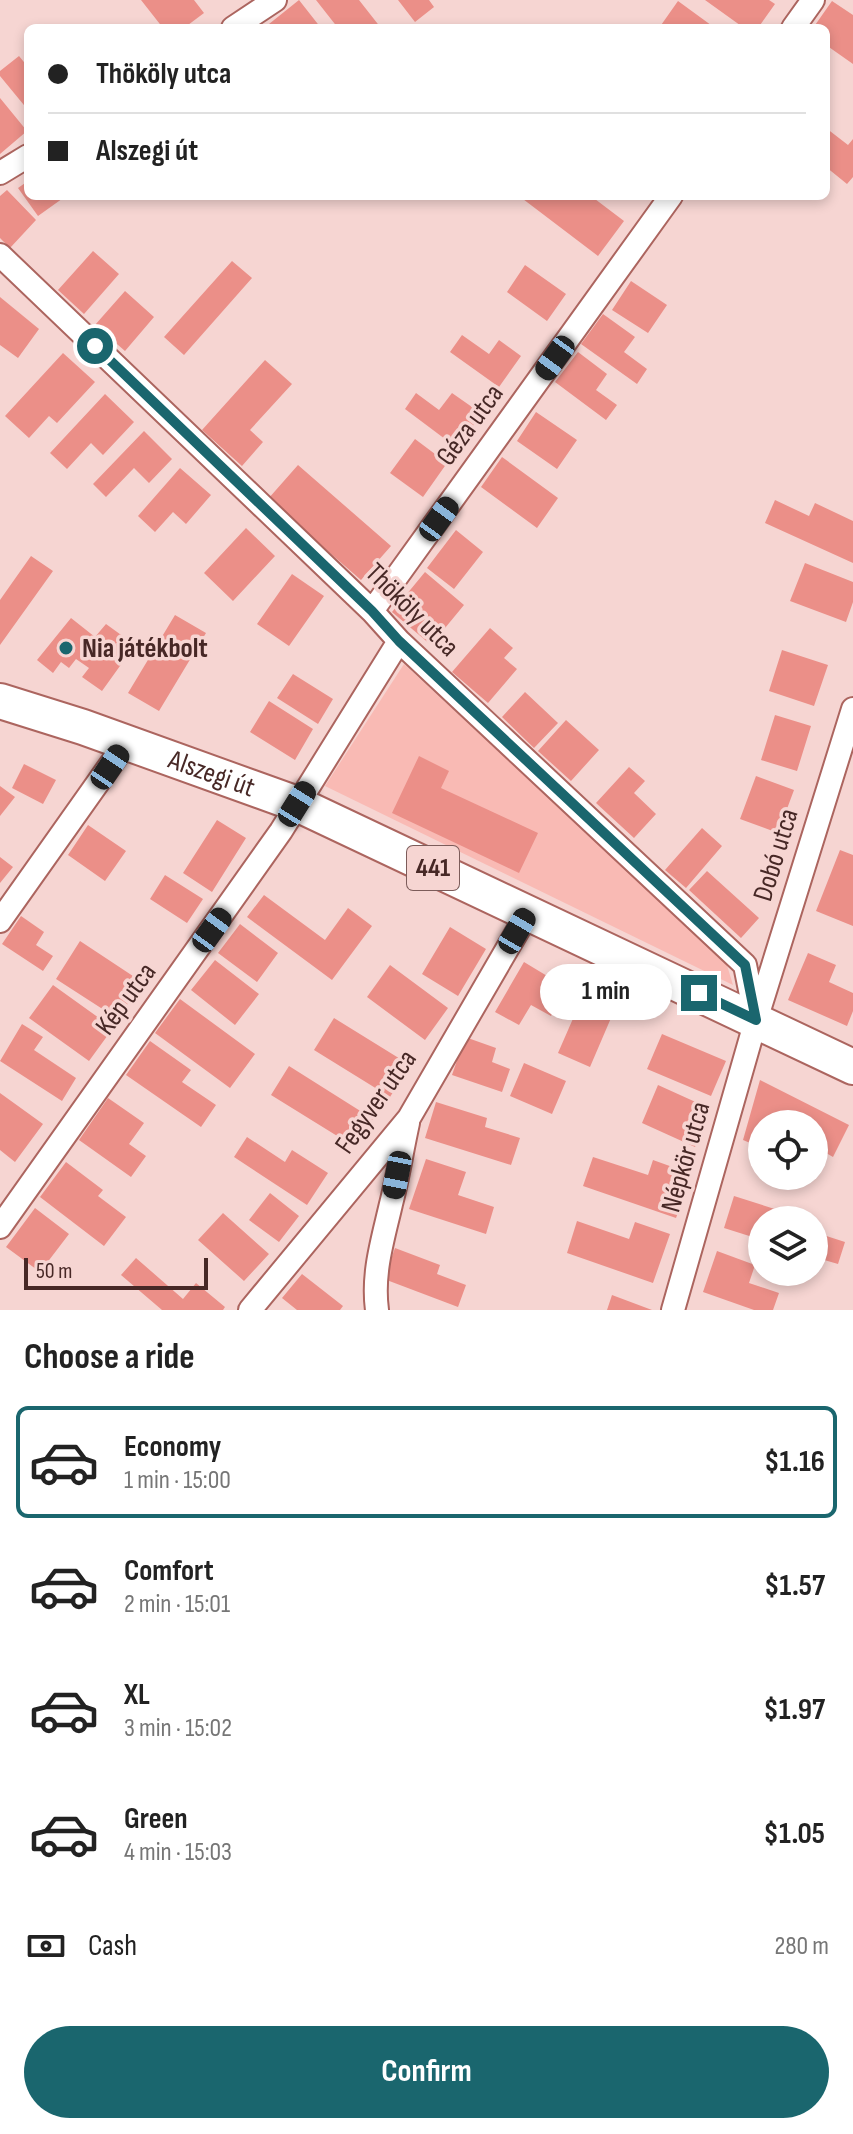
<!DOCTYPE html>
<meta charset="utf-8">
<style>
:root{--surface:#fff;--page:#f6f6f6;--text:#222;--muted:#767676;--line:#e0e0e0;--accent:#1a666e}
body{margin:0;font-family:"Sofia Sans Condensed",sans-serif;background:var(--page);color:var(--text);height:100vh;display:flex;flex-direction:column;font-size:30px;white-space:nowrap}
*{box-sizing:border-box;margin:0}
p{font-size:26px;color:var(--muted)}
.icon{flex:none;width:44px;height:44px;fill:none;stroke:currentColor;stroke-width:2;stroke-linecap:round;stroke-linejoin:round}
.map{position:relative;height:1310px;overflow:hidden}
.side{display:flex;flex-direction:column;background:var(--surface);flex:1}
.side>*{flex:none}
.banner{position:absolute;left:24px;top:24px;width:806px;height:176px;border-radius:12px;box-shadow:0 4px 12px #0003;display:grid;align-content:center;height:176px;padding:0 24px;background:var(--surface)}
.buttons{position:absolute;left:748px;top:1110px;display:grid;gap:16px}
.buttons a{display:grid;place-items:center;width:80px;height:80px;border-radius:50%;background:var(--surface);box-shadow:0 4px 12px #0003;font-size:40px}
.scale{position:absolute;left:24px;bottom:20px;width:184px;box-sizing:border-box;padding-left:8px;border:4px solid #472826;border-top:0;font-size:22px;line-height:28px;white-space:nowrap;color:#472826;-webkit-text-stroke:6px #f6d5d2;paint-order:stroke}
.end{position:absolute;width:36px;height:36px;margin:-18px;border:10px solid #1a666e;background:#fff;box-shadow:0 0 0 4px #fff}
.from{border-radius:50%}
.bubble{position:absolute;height:56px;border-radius:28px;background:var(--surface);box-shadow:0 4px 12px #0003;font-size:26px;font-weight:700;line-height:56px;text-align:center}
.car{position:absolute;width:24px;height:48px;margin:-24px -12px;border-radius:10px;box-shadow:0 0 6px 2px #0007;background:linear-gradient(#222 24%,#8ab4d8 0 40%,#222 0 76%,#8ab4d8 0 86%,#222 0)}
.banner b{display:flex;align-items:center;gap:28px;height:76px;font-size:30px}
.banner b+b{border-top:2px solid var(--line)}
.banner i{width:20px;height:20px;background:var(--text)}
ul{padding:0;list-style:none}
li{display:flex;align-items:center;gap:24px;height:112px;margin:0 16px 12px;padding:0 8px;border:4px solid transparent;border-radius:12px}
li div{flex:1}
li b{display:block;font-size:30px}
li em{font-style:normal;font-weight:700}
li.selected{border-color:var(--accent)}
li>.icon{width:72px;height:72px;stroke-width:1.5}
h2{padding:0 24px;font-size:36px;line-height:96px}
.pay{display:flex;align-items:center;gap:20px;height:88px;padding:0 24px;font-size:30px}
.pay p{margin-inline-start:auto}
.button{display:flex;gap:16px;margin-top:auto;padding:16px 24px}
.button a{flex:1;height:92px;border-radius:48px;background:var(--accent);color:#fff;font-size:32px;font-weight:700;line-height:92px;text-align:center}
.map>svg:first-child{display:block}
</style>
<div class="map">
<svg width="853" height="1310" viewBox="0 0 853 1310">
<rect width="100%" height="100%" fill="#f6d5d2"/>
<path fill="#f9bab4" d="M 404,664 L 726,962 L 733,985 L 325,786 Z"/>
<path fill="#eb8f88" d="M 141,0 L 194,0 L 204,13 L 184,28 L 163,28 Z
M 299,0 L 321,28 L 264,28 Z
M 316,0 L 359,0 L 381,28 L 338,28 Z
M 398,0 L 429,0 L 434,7 L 415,22 Z
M 705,0 L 769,0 L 775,4 L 758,28 L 744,28 Z
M 678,1 L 715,28 L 659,28 Z
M 832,1 L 853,15 L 853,64 L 826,45 L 826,28 L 813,28 Z
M 19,56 L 28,67 L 28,110 L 0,76 L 0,71 Z
M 0,98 L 27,131 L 0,154 Z
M 826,128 L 848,145 L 853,139 L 853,177 L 847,184 L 826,167 Z
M 28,181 L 28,196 L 66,196 L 38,216 L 18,188 Z
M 7,190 L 36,220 L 10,248 L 0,238 L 0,196 Z
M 519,196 L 591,196 L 624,221 L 598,256 Z
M 93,251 L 119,274 L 84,314 L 58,290 Z
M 232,261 L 252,278 L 184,355 L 164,337 Z
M 525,265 L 566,294 L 547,321 L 507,292 Z
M 631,281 L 667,305 L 648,333 L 612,310 Z
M 125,291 L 154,317 L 125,351 L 95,325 Z
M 0,297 L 39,329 L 18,358 L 0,345 Z
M 603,314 L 635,337 L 624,352 L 647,369 L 637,384 L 581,344 Z
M 462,335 L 489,354 L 499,340 L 521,356 L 499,387 L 450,352 Z
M 578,352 L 607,374 L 596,390 L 617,405 L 606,420 L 555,382 Z
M 63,353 L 95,382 L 57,423 L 49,416 L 29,438 L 5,416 Z
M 265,360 L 292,384 L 250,430 L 263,442 L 242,466 L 202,430 Z
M 416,393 L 439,410 L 452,393 L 482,414 L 457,448 L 405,409 Z
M 105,394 L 134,422 L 103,455 L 91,443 L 67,469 L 50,453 Z
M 536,412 L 577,440 L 557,469 L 517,441 Z
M 144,431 L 172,459 L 149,483 L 134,468 L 106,497 L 93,484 Z
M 415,439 L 447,463 L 423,497 L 390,473 Z
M 502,457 L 558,498 L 537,528 L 481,487 Z
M 298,465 L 391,546 L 361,580 L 268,499 Z
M 180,468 L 211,495 L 186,524 L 173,512 L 155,532 L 138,516 Z
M 775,500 L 809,516 L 815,503 L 853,521 L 853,563 L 765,523 Z
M 246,528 L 275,556 L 233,601 L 204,573 Z
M 456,530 L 483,552 L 454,589 L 427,568 Z
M 31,556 L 53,571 L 0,645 L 0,600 Z
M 805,563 L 853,582 L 853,602 L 846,622 L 790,601 Z
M 425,572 L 464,605 L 431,645 L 392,612 Z
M 292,574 L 324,596 L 289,646 L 257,624 Z
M 175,615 L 206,633 L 159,711 L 128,693 Z
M 71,618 L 95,637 L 106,624 L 135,645 L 102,691 L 82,677 L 89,668 L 76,659 L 69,668 L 61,662 L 53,673 L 37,660 Z
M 490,628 L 513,648 L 504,658 L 517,669 L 488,703 L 452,672 Z
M 782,650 L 828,665 L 814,706 L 769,691 Z
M 293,674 L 333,699 L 318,724 L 277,698 Z
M 525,692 L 558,723 L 534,748 L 502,717 Z
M 269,701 L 313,729 L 295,760 L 250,732 Z
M 775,715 L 811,726 L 797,771 L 761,760 Z
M 566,720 L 599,750 L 571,781 L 538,751 Z
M 419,756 L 449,771 L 441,788 L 538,833 L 519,873 L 392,813 Z
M 24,764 L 56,780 L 43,804 L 12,788 Z
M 629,767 L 645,781 L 634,793 L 656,814 L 634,838 L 596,803 Z
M 756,776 L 794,790 L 778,833 L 740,819 Z
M 0,786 L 15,797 L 0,816 Z
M 217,820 L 246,838 L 212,892 L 183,873 Z
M 88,825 L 126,851 L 105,881 L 68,855 Z
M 702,828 L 722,846 L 686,888 L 665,870 Z
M 840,850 L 853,855 L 853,926 L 816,911 Z
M 0,857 L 13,867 L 0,883 Z
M 707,871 L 759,918 L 741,938 L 689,890 Z
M 165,875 L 203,899 L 187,923 L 150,899 Z
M 264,895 L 325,940 L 348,908 L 372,926 L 332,980 L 247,917 Z
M 21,916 L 44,932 L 36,945 L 53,956 L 43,971 L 2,944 Z
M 240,924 L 278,953 L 257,982 L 218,953 Z
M 450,927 L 486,949 L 458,996 L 422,974 Z
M 80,941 L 142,982 L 118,1019 L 56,979 Z
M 808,953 L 836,965 L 829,982 L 853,993 L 853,1011 L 847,1026 L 788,1000 Z
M 215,960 L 259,994 L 235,1025 L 191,990 Z
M 524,962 L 567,988 L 551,1016 L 531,1005 L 519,1025 L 495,1012 Z
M 390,965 L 448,1008 L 425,1040 L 367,997 Z
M 53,985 L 113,1028 L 89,1061 L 29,1018 Z
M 582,998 L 614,1011 L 590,1067 L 558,1053 Z
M 180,999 L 255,1054 L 230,1088 L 155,1033 Z
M 334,1018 L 410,1065 L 390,1097 L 314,1050 Z
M 22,1024 L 43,1037 L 34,1050 L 76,1078 L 62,1101 L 0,1061 Z
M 662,1034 L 726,1061 L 711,1096 L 647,1069 Z
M 465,1037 L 496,1048 L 492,1062 L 510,1069 L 502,1092 L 452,1075 Z
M 150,1041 L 191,1070 L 182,1082 L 216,1105 L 201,1127 L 126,1075 Z
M 524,1063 L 566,1081 L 552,1114 L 510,1096 Z
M 289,1066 L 373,1119 L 355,1147 L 271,1095 Z
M 760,1080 L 849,1125 L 833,1157 L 814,1146 L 814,1124 L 762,1124 L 762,1148 L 743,1140 Z
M 658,1085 L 711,1109 L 695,1147 L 642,1123 Z
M 0,1093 L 43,1124 L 15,1162 L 0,1150 Z
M 108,1098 L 144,1123 L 129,1144 L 146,1156 L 131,1177 L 79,1140 Z
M 436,1102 L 487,1118 L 485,1127 L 520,1138 L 511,1165 L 425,1138 Z
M 247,1137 L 285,1162 L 292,1150 L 328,1173 L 307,1205 L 234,1157 Z
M 593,1157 L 648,1175 L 653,1160 L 692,1174 L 676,1218 L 583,1186 Z
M 426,1159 L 466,1172 L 458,1195 L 494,1207 L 486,1234 L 409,1209 Z
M 66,1162 L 103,1190 L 98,1196 L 126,1217 L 104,1246 L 40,1197 Z
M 270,1193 L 299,1216 L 279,1242 L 249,1220 Z
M 734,1196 L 800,1217 L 799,1220 L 762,1220 L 762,1240 L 724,1228 Z
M 35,1208 L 69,1234 L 40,1272 L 6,1247 Z
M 223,1213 L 269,1254 L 244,1281 L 198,1240 Z
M 577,1221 L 629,1239 L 635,1222 L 670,1234 L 653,1283 L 567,1253 Z
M 814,1232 L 845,1242 L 838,1264 L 814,1257 Z
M 395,1248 L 440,1265 L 437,1274 L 466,1285 L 458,1307 L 384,1279 Z
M 717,1251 L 755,1265 L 749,1283 L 779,1293 L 773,1310 L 754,1310 L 703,1292 Z
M 136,1258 L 183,1299 L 196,1283 L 225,1307 L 223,1310 L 162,1310 L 121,1275 Z
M 302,1274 L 343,1306 L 340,1310 L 297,1310 L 282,1298 Z
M 612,1295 L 652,1310 L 607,1310 Z"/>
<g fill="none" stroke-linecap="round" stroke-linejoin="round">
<g stroke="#ac655f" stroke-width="26">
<path id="minor" d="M 233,28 L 275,0
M 793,28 L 813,0
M 0,173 L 28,156
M 0,255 L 372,611 L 399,641 L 745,965 L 756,1020
M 372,611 L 671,196
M 0,921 L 126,743
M 0,1227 L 281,831 L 399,641
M 250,1310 L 409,1118 L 528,913
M 377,1310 C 372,1273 383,1239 391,1204 C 398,1177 402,1150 408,1123
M 673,1310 L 756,1020 L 853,709"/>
</g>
<g stroke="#ac655f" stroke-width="38">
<g id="primary">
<path id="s1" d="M 0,701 L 83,727 L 297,804 L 853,1067"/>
</g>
</g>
<use href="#minor" stroke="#fff" stroke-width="22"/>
<use href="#primary" stroke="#fff" stroke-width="34"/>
</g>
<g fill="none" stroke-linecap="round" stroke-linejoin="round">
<path stroke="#1a666e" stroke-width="10" d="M 95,346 L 372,611 L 399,641 L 745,965 L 756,1020 L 699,993"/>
</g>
<circle fill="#1a666e" stroke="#f6d5d2" stroke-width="3" cx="66" cy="648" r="8"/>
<g text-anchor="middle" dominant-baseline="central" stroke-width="7" stroke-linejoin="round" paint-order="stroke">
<rect fill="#f6d5d2" stroke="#7c5c5a" stroke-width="2" x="407" y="846" width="52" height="44" rx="6"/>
<g font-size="26" font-weight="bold" fill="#472826">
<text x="433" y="868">441</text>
</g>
<g font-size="28" fill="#472826" stroke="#f6d5d2">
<text transform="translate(470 425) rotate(-54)">Géza utca</text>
<text transform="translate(412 610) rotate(45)">Thököly utca</text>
<text stroke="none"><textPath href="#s1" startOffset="224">Alszegi út</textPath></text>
<text transform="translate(776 855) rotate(-73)">Dobó utca</text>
<text transform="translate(126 999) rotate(-54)">Kép utca</text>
<text transform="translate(376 1102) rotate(-55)">Fegyver utca</text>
<text transform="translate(686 1157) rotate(-74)">Népkör utca</text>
</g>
<g font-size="28" font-weight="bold" fill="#472826" stroke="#f6d5d2" text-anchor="start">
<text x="82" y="648">Nia játékbolt</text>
</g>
</g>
</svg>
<div class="buttons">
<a><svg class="icon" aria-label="locate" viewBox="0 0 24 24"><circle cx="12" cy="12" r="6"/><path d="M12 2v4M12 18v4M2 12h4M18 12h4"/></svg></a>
<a><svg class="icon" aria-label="layers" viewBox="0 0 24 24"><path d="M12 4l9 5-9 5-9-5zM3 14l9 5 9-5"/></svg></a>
</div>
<div class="scale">50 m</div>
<i class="end from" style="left:95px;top:346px"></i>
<i class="end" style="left:699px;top:993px"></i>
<div class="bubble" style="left:540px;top:964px;width:132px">1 min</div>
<i class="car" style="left:555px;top:358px;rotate:216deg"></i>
<i class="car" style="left:439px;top:519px;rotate:36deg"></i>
<i class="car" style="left:110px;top:767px;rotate:34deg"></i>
<i class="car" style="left:297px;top:804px;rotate:32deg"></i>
<i class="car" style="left:212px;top:930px;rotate:36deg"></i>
<i class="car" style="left:517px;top:931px;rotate:30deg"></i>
<i class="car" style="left:397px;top:1175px;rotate:191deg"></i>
<div class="banner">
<b><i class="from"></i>Thököly utca</b>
<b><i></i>Alszegi út</b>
</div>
</div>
<section class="side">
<h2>Choose a ride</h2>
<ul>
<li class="selected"><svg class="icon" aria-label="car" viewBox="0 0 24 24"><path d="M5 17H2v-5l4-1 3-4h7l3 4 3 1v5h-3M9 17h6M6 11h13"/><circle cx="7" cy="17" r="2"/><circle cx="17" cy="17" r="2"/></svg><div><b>Economy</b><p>1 min · 15:00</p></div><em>$1.16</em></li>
<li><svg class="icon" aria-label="car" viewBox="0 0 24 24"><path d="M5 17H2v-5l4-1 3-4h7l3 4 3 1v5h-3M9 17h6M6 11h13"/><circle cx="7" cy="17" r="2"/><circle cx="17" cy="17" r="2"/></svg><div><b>Comfort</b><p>2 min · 15:01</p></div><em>$1.57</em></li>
<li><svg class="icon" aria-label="car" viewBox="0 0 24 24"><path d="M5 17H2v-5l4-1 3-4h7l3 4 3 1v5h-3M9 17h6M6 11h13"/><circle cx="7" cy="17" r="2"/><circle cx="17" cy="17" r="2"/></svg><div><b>XL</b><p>3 min · 15:02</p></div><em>$1.97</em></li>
<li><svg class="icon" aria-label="car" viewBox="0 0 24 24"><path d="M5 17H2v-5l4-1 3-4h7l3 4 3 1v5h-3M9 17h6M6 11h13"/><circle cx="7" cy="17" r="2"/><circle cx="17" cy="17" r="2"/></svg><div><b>Green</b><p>4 min · 15:03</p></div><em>$1.05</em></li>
</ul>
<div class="pay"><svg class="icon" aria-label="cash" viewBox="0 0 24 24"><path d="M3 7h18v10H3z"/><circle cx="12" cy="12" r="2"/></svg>Cash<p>280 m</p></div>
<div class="button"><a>Confirm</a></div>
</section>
